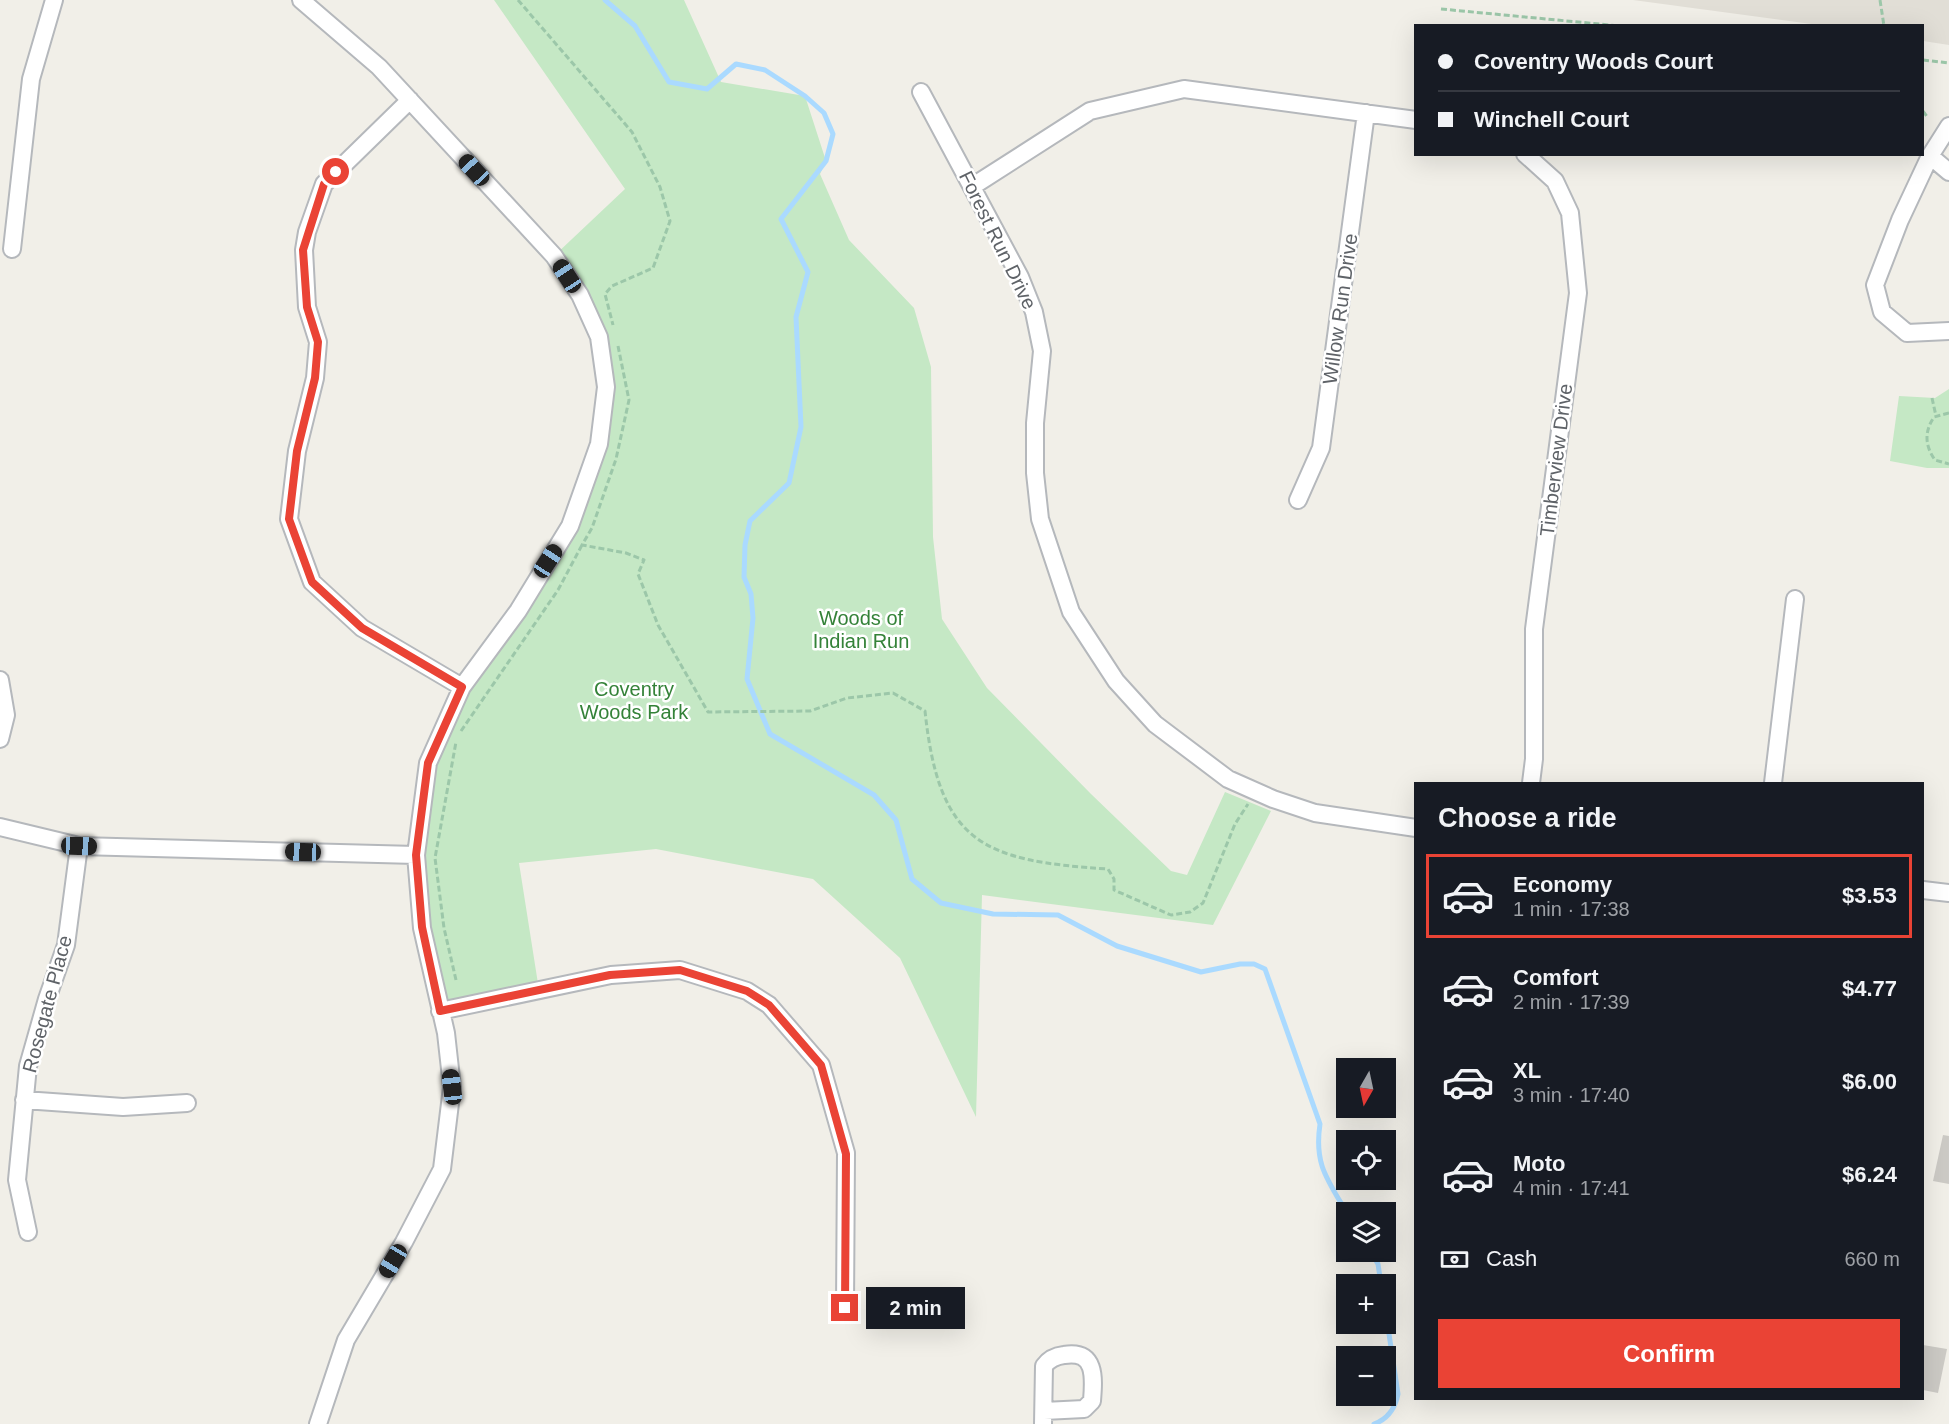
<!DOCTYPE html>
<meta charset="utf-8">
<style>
:root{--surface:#171b24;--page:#20242c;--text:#f1f3f6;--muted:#9ea1a6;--line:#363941;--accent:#ea4335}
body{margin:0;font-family:Arial,sans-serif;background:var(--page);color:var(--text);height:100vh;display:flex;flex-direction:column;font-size:22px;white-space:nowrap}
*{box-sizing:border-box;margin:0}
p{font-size:20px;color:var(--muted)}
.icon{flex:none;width:33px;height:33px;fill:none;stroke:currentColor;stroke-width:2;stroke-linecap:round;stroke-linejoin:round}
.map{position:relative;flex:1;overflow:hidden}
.panel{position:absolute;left:1414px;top:782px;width:510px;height:618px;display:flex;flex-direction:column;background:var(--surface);border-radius:0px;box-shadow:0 6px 24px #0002}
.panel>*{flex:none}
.banner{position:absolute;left:1414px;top:24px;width:510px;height:132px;border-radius:0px;box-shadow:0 6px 24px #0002;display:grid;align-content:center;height:132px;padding:0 24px;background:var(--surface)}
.needle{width:39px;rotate:189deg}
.tools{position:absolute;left:1336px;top:1058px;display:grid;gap:12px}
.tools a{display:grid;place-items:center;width:60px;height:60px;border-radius:0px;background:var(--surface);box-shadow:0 6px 24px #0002;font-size:30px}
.end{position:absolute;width:27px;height:27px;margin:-14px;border:8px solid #ea4335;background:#fff;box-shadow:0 0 0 3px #fff}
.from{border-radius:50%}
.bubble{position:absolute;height:42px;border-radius:0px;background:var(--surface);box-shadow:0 6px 24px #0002;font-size:20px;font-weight:700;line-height:42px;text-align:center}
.car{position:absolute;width:18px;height:36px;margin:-18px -9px;border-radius:8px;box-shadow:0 0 4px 2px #0007;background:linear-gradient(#222 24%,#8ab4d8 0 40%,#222 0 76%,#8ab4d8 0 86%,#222 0)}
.banner b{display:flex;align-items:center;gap:21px;height:57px;font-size:22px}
.banner b+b{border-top:2px solid var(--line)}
.banner i{width:15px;height:15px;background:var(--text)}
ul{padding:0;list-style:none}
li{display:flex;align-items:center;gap:18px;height:84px;margin:0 12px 9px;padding:0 12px;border:3px solid transparent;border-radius:0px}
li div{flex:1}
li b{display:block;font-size:22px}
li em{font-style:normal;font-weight:700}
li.selected{border-color:var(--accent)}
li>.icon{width:54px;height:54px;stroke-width:1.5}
h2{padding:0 24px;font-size:27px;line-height:72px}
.pay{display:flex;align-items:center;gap:15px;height:66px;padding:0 24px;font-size:22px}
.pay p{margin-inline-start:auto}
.button{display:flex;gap:12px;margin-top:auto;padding:12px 24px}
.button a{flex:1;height:69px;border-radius:0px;background:var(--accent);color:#fff;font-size:24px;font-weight:700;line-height:69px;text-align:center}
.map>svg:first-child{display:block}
</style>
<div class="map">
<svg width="1949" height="1424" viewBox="0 0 1949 1424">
<rect width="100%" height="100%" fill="#f1efe8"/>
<path fill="#e1ded6" d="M 1633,0 L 1949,0 L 1949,45 L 1923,41 L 1923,26 L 1819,25 Z"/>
<path fill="#c5e8c5" d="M 494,0 L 684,0 L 721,82 L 805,96 L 826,161 L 820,174 L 849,240 L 914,308 L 931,367 L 933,537 L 942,619 L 987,688 L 1091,794 L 1171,871 L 1187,875 L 1225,792 L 1271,811 L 1213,925 L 982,895 L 976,1117 L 900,958 L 813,879 L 656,849 L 519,863 L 539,990 L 440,1011 L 416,855 L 428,763 L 462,687 L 570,526 L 599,444 L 599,337 L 554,256 L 625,189 Z
M 1949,389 L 1949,468 L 1927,468 L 1890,461 L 1899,396 L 1935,398 Z"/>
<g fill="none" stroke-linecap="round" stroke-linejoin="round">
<path stroke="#aadaff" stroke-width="5" d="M 605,0 L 635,26 L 669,82 L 707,89 L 736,64 L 765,70 L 805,96 L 824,113 L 833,134 L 826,161 L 781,219 L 808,272 L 796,317 L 801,427 L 789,483 L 750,521 L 745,545 L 744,577 L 751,594 L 753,618 L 747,679 L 770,734 L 874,795 L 896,820 L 912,879 L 941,903 L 993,914 L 1058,915 L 1117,946 L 1201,972 L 1240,964 L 1254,964 L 1265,969 L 1320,1124 C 1314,1164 1327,1179 1347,1213
M 1370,1251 L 1378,1264 L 1381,1284
M 1374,1424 C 1388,1419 1395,1409 1398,1394 L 1386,1314"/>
</g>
<path fill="#cccac5" d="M 1943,1135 L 1949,1136 L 1949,1184 L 1933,1181 Z
M 1923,1345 L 1947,1349 L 1938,1393 L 1923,1390 Z"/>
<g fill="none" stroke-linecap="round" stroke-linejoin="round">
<g stroke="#b5b8bc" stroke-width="20">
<path id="minor" d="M 301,0 L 379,67 L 554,256 L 580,295 L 599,337 L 606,387 L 599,444 L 570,526 L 518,611 L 462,687 L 428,763 L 416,855 L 422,928 L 446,1033 L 452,1087 L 442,1169 L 404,1242 L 346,1340 L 318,1424
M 921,92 L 1020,277 L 1034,312 L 1042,351 L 1035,423 L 1035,473 L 1040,519 L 1071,612 L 1116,681 L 1155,724 L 1228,779 L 1273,799 L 1315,813 L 1416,828
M 410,100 L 324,184 L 307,232 L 304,250 L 307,307 L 318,342 L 315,378 L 297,451 L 289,519 L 312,582 L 362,628 L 462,687
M 1949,126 L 1930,156 L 1900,220 L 1875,285 L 1882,312 L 1907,333 L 1949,331
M 1525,154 L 1555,181 L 1570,213 L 1578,293 L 1534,629 L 1534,759 L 1531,783
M 1930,156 L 1949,172
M 973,186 L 1090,111 L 1184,89 L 1416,120
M 12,249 L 31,79 L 54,0
M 1298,500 L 1321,448 L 1366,113
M 0,680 L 6,715 L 0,739
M 1773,783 L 1795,599
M 0,827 L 79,846 L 416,855
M 1923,890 L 1949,893
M 440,1011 L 611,975 L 680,970 L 747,991 L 769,1005 L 821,1065 L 846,1153 L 845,1308
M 24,1100 L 123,1107 L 187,1103
M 28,1232 L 17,1180 L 28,1066 L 47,999 L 66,945 L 79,846
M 1043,1424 L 1044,1366 C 1049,1359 1055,1356 1064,1355 C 1096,1350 1094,1377 1092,1401 L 1084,1409 L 1044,1411"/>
</g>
<path stroke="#9cc7a9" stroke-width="3" stroke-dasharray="6 3" stroke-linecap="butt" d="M 518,0 L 632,132 L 660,187 L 670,221 L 653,268 L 612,286 L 605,294 L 613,325
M 1880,0 L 1884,26
M 1441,9 L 1620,26
M 1923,60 L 1949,63
M 1923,111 L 1928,118
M 618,346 L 629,400 L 616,459 L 592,528 L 582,545 L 626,553 L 644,560 L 638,574 L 658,625 L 708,712 L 810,711 L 847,698 L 893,693 L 925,711 C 939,844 983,861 1108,869 L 1114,879 L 1114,890 L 1171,915 L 1190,912 L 1203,903 L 1235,824 L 1248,804
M 1932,398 L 1936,416
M 1949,413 L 1934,417 C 1924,432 1925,446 1935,460 L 1949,464
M 461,731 L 558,590 L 582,545
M 456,980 L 444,928 L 435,858 L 456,742"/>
<use href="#minor" stroke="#fff" stroke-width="16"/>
</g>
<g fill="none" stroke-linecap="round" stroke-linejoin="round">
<path stroke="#ea4335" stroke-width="8" d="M 336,172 L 324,184 L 303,250 L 307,307 L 318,342 L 315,378 L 297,451 L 289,519 L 312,582 L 362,628 L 462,687 L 428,763 L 416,855 L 422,927 L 440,1011 L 610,975 L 680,970 L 747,991 L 769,1005 L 821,1065 L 846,1154 L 845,1308"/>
</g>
<g text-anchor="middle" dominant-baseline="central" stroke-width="5" stroke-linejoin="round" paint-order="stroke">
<g font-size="20" fill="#5f6368" stroke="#fff">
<text transform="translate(998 240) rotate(64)">Forest Run Drive</text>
<text transform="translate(1340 309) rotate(-82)">Willow Run Drive</text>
<text transform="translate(1556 460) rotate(-83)">Timberview Drive</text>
<text transform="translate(47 1004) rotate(-75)">Rosegate Place</text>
</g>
<g font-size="20" fill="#348238" stroke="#fff">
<text x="861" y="618">Woods of<tspan x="861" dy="23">Indian Run</tspan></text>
<text x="634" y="689">Coventry<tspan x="634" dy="23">Woods Park</tspan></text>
</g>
</g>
</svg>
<div class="tools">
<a><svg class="needle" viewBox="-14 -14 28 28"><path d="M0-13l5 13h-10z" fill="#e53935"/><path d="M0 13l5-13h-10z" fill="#9ea1a6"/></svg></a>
<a><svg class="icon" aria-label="locate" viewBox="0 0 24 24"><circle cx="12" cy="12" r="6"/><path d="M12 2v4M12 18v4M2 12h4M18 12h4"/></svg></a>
<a><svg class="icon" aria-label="layers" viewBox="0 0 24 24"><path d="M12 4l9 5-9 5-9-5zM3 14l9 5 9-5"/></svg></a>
<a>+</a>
<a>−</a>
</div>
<i class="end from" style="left:336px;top:172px"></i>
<i class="end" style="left:845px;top:1308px"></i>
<div class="bubble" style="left:866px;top:1287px;width:99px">2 min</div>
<i class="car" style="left:474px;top:170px;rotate:317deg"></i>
<i class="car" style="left:567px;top:276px;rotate:327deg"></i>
<i class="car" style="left:548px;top:561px;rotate:33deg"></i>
<i class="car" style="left:79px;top:846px;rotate:92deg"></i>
<i class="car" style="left:303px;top:852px;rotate:272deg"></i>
<i class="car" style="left:452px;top:1087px;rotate:353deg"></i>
<i class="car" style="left:393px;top:1261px;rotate:211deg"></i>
<div class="banner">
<b><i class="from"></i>Coventry Woods Court</b>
<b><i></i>Winchell Court</b>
</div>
<section class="panel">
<h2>Choose a ride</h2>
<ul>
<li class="selected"><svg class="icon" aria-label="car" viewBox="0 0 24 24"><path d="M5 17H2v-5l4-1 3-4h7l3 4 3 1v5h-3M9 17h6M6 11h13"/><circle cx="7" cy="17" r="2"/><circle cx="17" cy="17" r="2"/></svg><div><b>Economy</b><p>1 min · 17:38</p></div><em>$3.53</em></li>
<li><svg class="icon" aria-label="car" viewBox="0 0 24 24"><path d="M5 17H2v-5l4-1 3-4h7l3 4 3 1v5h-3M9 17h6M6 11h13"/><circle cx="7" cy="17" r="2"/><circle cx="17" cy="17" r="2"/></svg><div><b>Comfort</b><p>2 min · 17:39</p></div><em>$4.77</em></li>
<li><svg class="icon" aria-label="car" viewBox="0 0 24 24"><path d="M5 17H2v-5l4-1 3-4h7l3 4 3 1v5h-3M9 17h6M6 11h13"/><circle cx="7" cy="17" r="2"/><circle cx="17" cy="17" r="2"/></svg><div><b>XL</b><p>3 min · 17:40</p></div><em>$6.00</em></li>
<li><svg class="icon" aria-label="car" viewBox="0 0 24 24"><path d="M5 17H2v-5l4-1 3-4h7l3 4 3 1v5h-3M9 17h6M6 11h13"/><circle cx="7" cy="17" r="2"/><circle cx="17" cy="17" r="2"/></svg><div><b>Moto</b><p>4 min · 17:41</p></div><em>$6.24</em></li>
</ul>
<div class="pay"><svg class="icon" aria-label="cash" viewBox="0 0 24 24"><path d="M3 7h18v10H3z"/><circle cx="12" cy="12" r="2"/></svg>Cash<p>660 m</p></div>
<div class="button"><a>Confirm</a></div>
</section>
</div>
